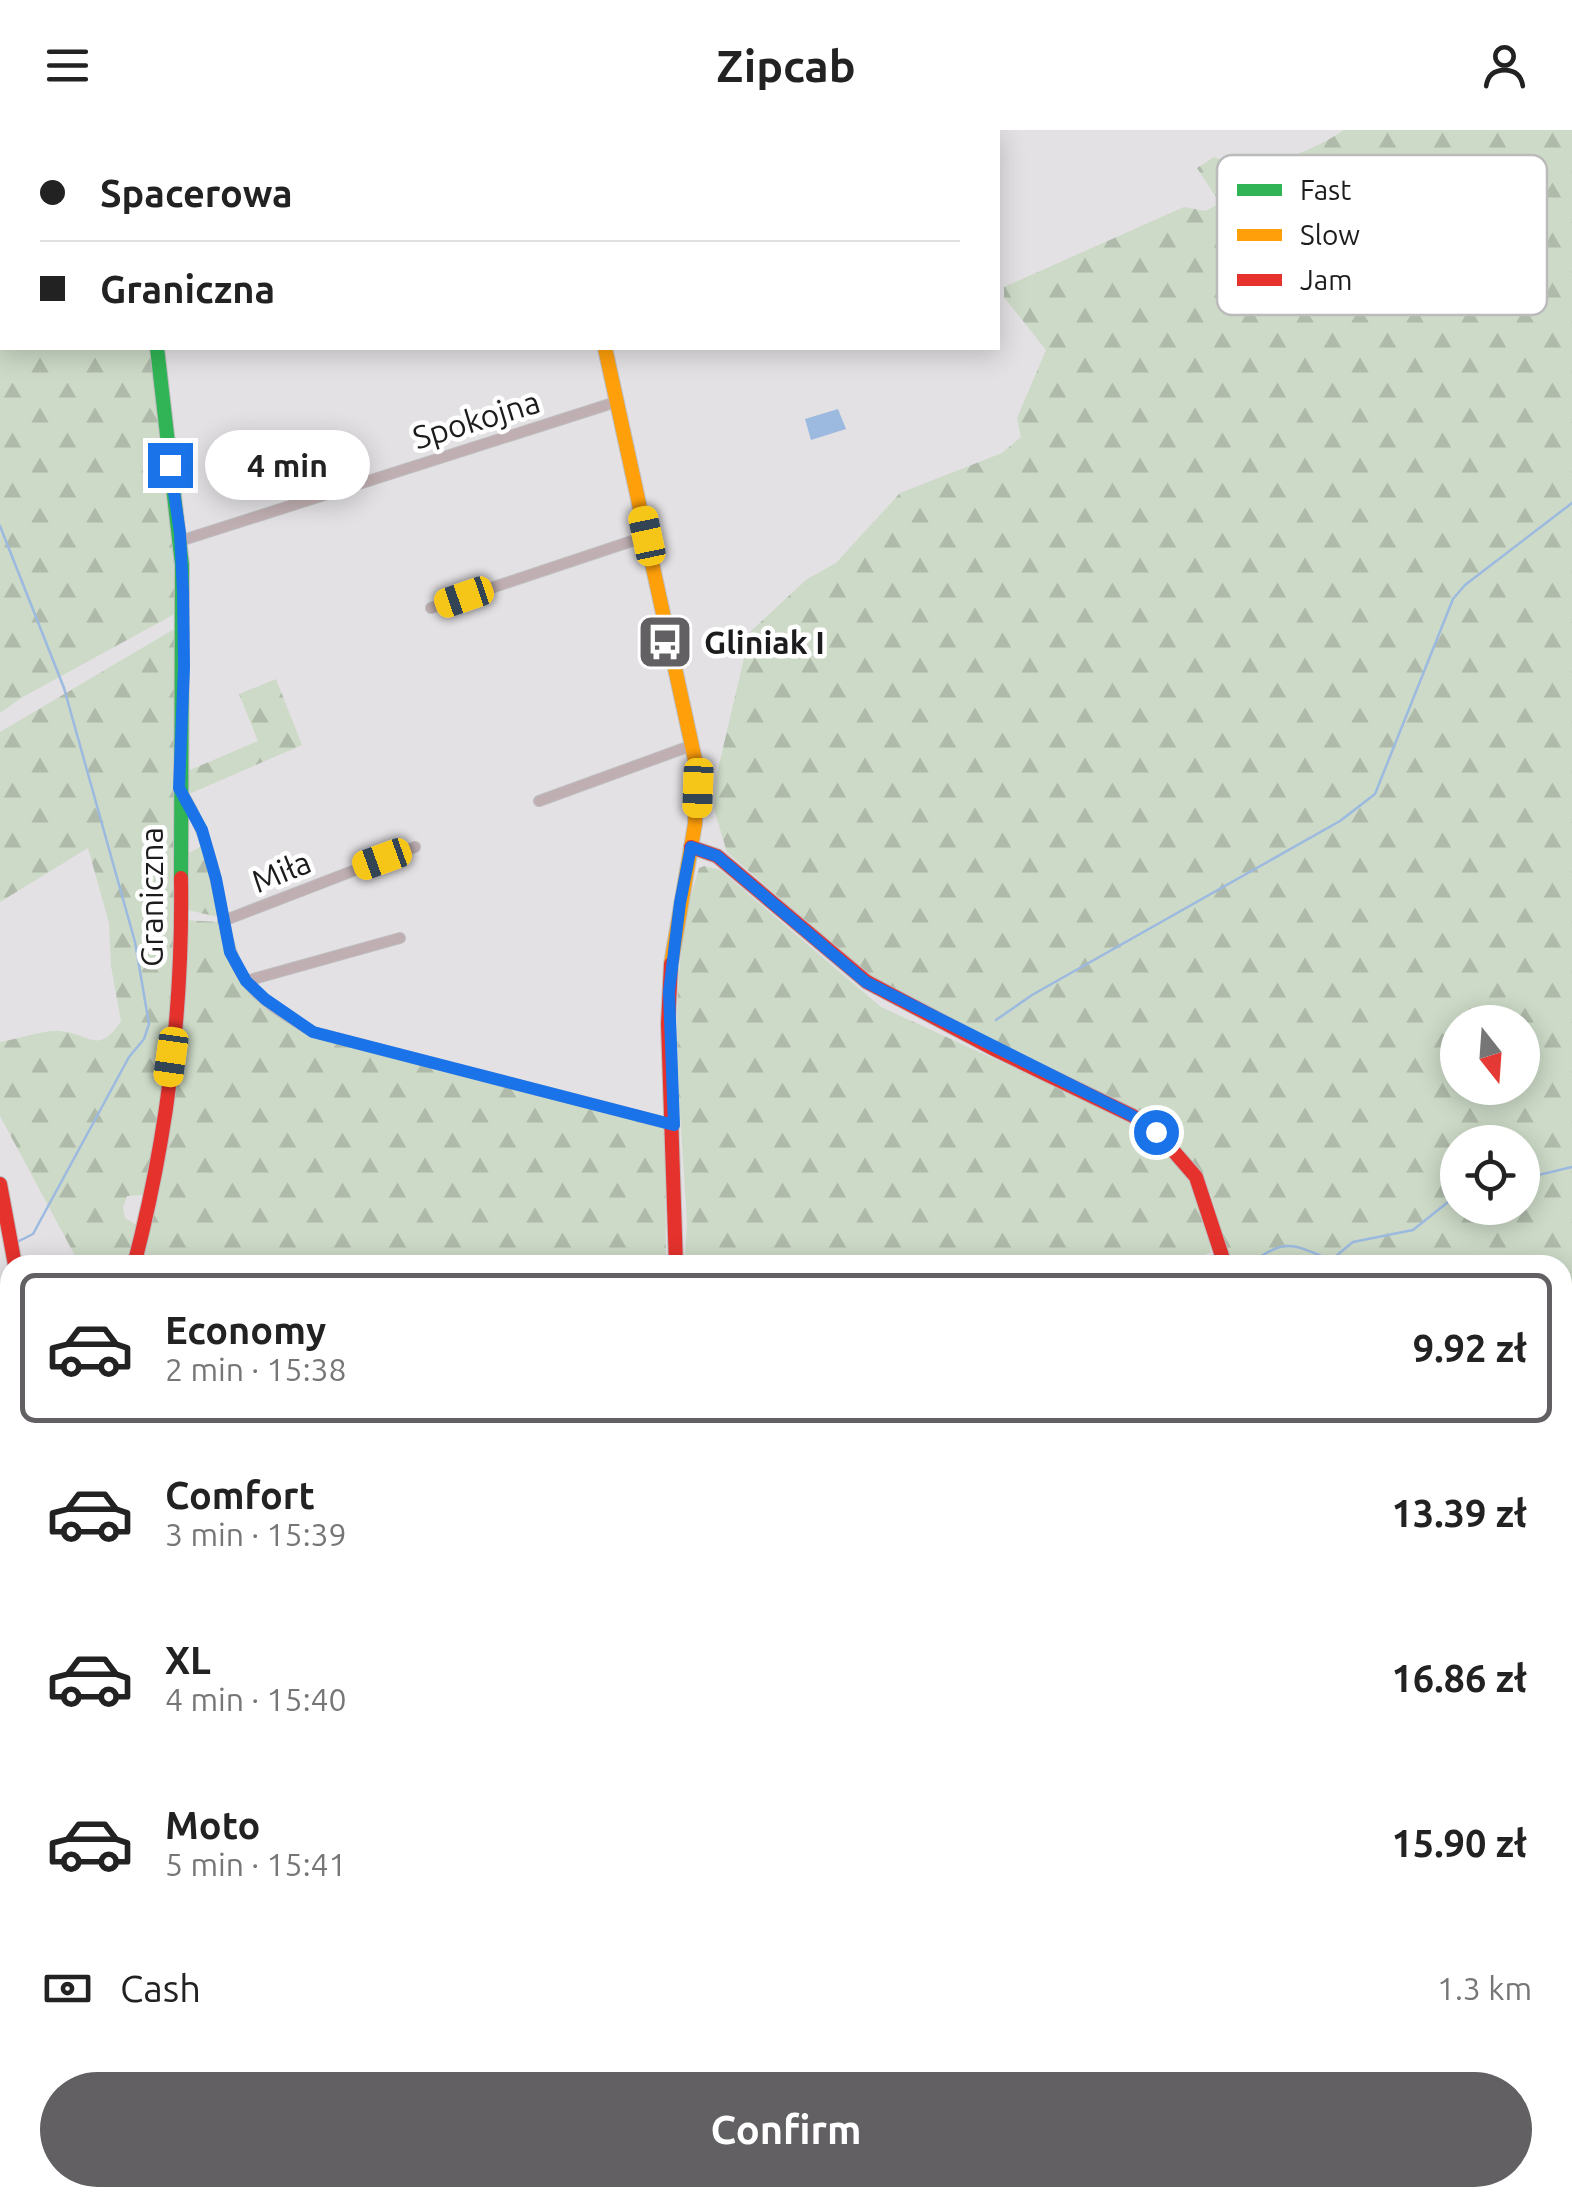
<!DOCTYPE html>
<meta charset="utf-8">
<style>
:root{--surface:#fff;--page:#f6f6f6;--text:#222;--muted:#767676;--line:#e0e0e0;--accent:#626063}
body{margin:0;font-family:Ubuntu,sans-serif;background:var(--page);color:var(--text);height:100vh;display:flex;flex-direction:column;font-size:38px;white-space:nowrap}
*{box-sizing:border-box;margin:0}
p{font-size:32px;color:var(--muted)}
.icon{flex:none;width:55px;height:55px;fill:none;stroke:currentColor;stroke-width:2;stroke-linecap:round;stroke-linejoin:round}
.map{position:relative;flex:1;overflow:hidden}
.panel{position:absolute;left:0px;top:1125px;width:1572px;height:952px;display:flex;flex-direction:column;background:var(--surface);border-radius:30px 30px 0 0;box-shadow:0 5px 25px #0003}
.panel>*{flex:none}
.guide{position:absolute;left:0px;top:0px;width:1000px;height:220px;box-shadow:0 5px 25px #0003;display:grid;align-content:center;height:220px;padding:0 40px;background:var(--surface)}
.needle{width:65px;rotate:163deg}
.controls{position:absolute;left:1440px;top:875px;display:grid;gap:20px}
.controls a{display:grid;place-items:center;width:100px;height:100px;border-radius:50%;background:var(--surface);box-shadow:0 5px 25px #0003;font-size:50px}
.end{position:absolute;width:45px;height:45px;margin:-22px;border:12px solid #1a73e8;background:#fff;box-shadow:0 0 0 5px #fff}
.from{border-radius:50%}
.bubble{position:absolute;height:70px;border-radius:35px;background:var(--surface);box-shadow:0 5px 25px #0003;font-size:32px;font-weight:700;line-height:70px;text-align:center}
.car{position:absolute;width:30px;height:60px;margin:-30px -15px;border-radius:12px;box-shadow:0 0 8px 2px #0007;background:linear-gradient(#f5c518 24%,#345 0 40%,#f5c518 0 76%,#345 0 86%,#f5c518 0)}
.guide b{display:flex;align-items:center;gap:35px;height:95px;font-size:38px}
.guide b+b{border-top:2px solid var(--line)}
.guide i{width:25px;height:25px;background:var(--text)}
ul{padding:18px 0 0;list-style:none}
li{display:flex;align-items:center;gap:30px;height:150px;margin:0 20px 15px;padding:0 20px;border:5px solid transparent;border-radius:15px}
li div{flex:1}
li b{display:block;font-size:38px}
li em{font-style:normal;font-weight:700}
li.current{border-color:var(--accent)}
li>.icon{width:90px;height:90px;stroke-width:1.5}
.pay{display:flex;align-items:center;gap:25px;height:110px;padding:0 40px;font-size:38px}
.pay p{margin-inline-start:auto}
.button{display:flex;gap:20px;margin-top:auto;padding:20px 40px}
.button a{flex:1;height:115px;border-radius:60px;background:var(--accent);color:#fff;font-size:40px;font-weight:700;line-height:115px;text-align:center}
header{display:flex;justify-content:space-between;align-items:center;height:130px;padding:0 40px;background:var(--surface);font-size:45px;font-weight:700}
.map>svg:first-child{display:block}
</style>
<header><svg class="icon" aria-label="menu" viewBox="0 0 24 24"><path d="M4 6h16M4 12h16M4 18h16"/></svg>Zipcab<svg class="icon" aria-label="person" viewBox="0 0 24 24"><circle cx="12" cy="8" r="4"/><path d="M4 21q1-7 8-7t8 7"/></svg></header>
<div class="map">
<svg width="1572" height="2076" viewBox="0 0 1572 2076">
<defs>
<pattern id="industrial-furrows" width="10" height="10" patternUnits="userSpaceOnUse" patternTransform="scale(2.5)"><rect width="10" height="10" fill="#dedae7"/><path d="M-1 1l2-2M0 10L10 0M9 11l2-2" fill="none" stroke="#bebac6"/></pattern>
<pattern id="forest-firs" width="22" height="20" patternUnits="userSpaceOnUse" patternTransform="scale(2.5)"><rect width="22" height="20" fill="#cddac7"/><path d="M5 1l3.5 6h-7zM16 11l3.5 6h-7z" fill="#afbaaa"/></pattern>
</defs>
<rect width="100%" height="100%" fill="#e3e1e4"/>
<path fill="#d8d2da" d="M 608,2068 L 754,2068 L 758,2076 L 615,2076 Z"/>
<path fill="url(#industrial-furrows)" d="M 768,2068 L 1055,2068 L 1070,2076 L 771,2076 Z"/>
<path fill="url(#forest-firs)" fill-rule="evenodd" d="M 1344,0 L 1572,0 L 1572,1392 L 1563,1401 L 1562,1135 L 1232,1135 L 1211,1065 L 1167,998 L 1011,921 L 869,846 L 727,722 L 714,679 L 716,648 L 750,502 L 807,449 L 836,433 L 900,363 L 1002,323 L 1021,307 L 1017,288 L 1046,220 L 1004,167 L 1004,157 L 1184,77 L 1206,81 L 1220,73 L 1197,38 L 1214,27 C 1255,44 1309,24 1344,0 ZM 1458,892 L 1522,892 L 1522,958 L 1458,958 ZM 1458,1012 L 1522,1012 L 1522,1078 L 1458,1078 Z
M 0,39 L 2,39 L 2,218 L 152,218 L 176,410 L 180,481 L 21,568 L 0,583 Z
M 181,495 L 177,783 L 169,916 L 149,1055 L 143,1065 L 127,1066 L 123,1078 L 125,1088 L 137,1095 L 130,1135 L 80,1135 L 0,986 L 0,912 C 18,909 39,901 57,901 C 88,901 97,928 121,891 L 111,836 L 109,793 L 88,718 L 0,772 L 0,602 Z
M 276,549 L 302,615 L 189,664 L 183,643 L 258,611 L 239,564 Z
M 203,715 L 215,754 L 218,787 L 188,780 L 186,725 Z
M 704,736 L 720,740 L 881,877 L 1134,993 L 1182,1036 L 1206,1092 L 1211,1122 L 1180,1135 L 684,1135 L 687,1096 C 682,980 662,849 699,738 Z
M 183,790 L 218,792 L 236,842 L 287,890 L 435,939 L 457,942 L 665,998 L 666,1135 L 136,1135 L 156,1054 Z
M 0,1175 L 10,1223 L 10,1386 L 0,1392 Z
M 1572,1695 L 1572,1748 L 1563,1851 L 1563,1701 Z
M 1055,2068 L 1232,2068 L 1233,2076 L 1070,2076 Z
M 1273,2068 L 1532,2068 L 1533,2073 L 1530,2076 L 1274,2076 Z"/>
<path fill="#9cbae0" d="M 838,279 L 846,299 L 811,310 L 805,289 Z"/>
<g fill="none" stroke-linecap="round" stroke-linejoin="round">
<path stroke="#9cbae0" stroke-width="2.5" d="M 0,396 L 64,558 L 135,812 L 149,894 L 144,909 L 129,927 L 33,1104 L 19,1111
M 996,890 L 1032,865 L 1340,691 L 1375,664 L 1453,469 L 1465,455 L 1572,373
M 1522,1049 L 1572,1037
M 1248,1135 C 1286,1108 1290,1113 1331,1130 L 1353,1112 L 1413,1100 L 1458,1064
M 580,2076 L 585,2068"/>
<g stroke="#bfbebf" stroke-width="12">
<path id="street" d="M 144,0 L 144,2
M 566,0 L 567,2
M 180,411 L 616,272
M 431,478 L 647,406
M 179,658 C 200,689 211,724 218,760 C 225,791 226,823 245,849 C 260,871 290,888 313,902 L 674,995
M 539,671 L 693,615
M 223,791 L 415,717
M 246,851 L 400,808
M 0,1408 L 10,1402
M 0,1563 L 10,1563
M 1562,1865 L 1572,1881
M 368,2068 L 370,2076
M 592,2068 L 600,2076
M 762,2068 L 765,2076
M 53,2076 L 88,2068
M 326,2076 L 329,2068"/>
</g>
<g stroke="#bfbebf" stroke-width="16">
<path id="fast" d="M 157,218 L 182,435 L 181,748"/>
</g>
<g stroke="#bfbebf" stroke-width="16">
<path id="slow" d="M 605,218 L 697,639 L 695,694 L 671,834
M 211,2068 L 213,2076"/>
</g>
<g stroke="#bfbebf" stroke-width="16">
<path id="jam" d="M 691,717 L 717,726 L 867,852 L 996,920 L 1133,986 L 1157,1002 L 1196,1047 L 1225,1135
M 671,834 L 668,894 L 676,1135
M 0,1054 L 15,1135
M 134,1135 C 167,1009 183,878 181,748"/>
</g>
<use href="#street" stroke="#c0afb2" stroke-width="10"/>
<use href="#fast" stroke="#30b455" stroke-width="14"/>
<use href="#slow" stroke="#ff9f0a" stroke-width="14"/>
<use href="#jam" stroke="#e5322d" stroke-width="14"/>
</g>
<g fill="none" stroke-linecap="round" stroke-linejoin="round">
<path stroke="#1a73e8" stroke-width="12" d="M 170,335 L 180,403 L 183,463 L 184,537 L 179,658 L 202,700 L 216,749 L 230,822 L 246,851 L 265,869 L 313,902 L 674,995 L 669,862 L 680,773 L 691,717 L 717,726 L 866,852 L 1133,986 L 1156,1002"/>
</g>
<defs>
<g id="bus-square" transform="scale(2.875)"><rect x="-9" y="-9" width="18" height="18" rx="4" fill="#626063" stroke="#fff"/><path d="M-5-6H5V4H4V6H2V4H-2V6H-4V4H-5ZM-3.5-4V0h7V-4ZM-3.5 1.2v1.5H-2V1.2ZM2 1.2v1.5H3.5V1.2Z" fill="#fff"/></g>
</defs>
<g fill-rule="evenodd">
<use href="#bus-square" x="665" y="512"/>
</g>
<g text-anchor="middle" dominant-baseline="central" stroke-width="9" stroke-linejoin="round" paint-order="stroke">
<g font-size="32" fill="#1c1b1d" stroke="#fff">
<text transform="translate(476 289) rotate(-17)">Spokojna</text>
<text transform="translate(281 741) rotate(-22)">Miła</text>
<text transform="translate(151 767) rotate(-90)">Graniczna</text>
</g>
<g font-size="32" font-weight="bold" fill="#1c1b1d" stroke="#fff" text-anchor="start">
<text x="704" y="512">Gliniak I</text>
</g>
</g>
<rect x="1217" y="25" width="330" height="160" rx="15" fill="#fff" stroke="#bbb" stroke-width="2.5"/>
<rect x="1237" y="54" width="45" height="12" fill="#30b455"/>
<rect x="1237" y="99" width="45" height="12" fill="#ff9f0a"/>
<rect x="1237" y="144" width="45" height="12" fill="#e5322d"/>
<g font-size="28" fill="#1c1b1d">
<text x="1300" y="70">Fast</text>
<text x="1300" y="115">Slow</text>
<text x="1300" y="160">Jam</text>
</g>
</svg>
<div class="controls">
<a><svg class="needle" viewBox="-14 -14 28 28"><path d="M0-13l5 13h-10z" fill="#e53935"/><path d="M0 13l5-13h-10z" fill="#767676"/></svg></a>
<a><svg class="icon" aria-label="locate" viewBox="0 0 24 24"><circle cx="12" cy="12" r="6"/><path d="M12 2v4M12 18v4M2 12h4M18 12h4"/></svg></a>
</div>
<i class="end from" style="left:1156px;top:1002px"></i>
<i class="end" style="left:170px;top:335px"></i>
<div class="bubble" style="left:205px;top:300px;width:165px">4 min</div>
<i class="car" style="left:647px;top:406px;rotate:348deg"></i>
<i class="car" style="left:464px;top:467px;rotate:251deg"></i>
<i class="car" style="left:698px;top:658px;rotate:182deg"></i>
<i class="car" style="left:382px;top:729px;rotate:250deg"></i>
<i class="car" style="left:171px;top:927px;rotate:188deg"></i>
<div class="guide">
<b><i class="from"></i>Spacerowa</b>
<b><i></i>Graniczna</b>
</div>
<section class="panel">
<ul>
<li class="current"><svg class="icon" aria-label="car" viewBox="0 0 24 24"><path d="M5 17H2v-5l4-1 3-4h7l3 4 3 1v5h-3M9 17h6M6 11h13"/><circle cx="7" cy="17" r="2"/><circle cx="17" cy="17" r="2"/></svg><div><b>Economy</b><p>2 min · 15:38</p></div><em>9.92 zł</em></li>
<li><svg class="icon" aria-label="car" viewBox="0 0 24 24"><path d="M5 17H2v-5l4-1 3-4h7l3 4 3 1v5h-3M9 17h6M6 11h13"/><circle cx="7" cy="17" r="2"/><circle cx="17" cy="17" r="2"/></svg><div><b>Comfort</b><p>3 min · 15:39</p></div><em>13.39 zł</em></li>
<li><svg class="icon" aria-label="car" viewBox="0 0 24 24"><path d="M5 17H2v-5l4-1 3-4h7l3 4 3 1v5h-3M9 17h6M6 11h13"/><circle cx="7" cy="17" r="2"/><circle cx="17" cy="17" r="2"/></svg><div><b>XL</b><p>4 min · 15:40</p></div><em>16.86 zł</em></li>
<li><svg class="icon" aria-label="car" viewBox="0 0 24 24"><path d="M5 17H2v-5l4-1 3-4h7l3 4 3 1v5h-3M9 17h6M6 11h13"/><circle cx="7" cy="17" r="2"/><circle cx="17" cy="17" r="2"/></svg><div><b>Moto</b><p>5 min · 15:41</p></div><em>15.90 zł</em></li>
</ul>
<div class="pay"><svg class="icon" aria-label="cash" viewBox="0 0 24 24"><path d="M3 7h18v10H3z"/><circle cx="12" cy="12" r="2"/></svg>Cash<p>1.3 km</p></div>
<div class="button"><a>Confirm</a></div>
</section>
</div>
